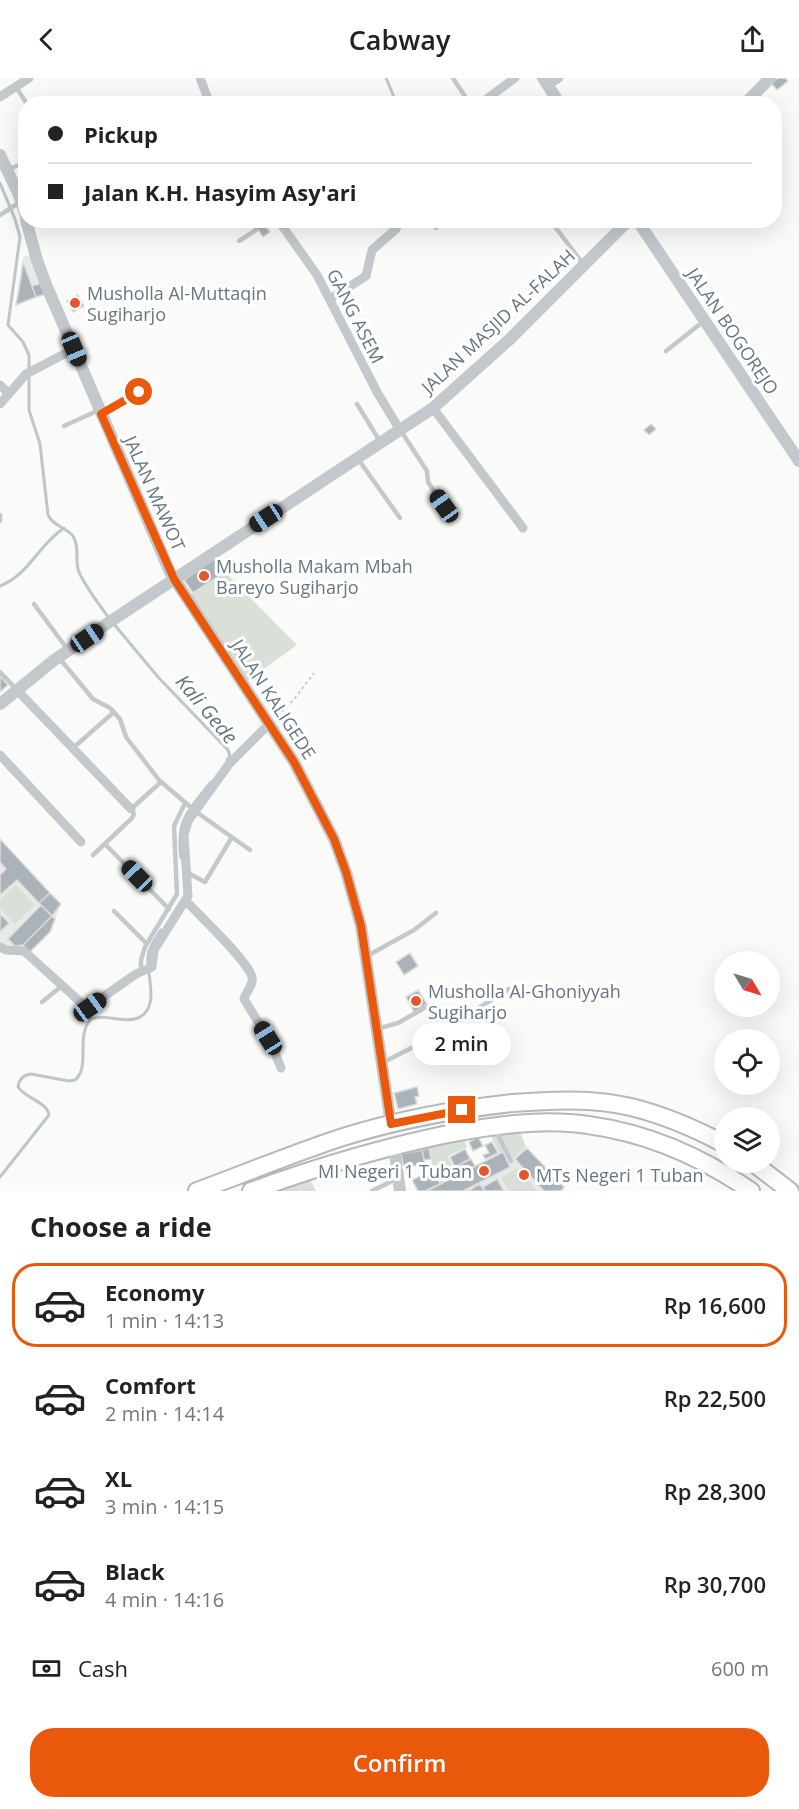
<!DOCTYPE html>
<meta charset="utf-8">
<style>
:root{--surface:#fff;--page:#f6f6f6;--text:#222;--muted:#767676;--line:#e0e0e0;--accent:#ea580c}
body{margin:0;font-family:"Open Sans",sans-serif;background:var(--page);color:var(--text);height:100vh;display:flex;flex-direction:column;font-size:22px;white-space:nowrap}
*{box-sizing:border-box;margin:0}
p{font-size:20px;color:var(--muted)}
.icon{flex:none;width:33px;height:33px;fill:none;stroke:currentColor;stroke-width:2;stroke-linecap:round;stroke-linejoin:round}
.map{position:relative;height:1113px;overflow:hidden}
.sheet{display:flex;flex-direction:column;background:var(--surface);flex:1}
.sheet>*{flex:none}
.top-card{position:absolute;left:18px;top:18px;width:764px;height:132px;border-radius:24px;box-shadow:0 6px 24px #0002;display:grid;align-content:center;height:132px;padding:0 30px;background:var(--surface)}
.needle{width:39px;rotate:128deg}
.tools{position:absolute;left:714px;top:873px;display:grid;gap:12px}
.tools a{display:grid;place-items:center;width:66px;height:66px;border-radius:50%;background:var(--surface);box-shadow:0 6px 24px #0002;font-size:30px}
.end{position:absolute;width:27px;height:27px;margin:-14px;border:8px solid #ea580c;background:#fff;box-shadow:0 0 0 3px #fff}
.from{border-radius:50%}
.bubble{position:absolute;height:42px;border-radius:21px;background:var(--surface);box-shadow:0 6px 24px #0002;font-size:20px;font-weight:600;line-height:42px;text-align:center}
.car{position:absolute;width:18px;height:36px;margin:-18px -9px;border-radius:8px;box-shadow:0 0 4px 2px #0007;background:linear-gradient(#222 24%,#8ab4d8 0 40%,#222 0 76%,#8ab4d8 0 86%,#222 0)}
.top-card b{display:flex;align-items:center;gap:21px;height:57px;font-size:22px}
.top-card b+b{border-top:2px solid var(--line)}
.top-card i{width:15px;height:15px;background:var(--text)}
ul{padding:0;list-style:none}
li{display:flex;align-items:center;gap:18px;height:84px;margin:0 12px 9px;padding:0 18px;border:3px solid transparent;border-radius:24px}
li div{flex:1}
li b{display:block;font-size:22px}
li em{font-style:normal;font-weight:600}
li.selected{border-color:var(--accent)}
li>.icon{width:54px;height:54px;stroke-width:1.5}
h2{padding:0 30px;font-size:27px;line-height:72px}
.pay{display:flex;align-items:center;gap:15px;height:66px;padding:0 30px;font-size:22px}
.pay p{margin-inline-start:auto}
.cta{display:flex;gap:12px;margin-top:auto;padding:12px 30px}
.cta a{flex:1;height:69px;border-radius:24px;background:var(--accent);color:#fff;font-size:24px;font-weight:600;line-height:69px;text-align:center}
header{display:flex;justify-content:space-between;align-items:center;height:78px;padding:0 30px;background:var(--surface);font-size:27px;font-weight:600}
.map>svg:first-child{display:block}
</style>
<header><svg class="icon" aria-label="back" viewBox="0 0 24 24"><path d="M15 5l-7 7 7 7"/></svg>Cabway<svg class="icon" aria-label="share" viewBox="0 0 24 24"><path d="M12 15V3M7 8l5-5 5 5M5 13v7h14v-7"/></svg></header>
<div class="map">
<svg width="799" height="1113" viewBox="0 0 799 1113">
<rect width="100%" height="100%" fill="#fafaf8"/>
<path fill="#e8e9e9" d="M 32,176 L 47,216 L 15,228 L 23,179 Z
M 0,761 L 61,826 L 50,854 L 30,874 L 23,868 L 5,869 L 0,864 Z
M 526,1069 L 565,1109 L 561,1113 L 426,1113 L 503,1073 L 509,1084 Z"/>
<path fill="#dadfd7" d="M 225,494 L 297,567 L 247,603 L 190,518 Z
M 16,807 L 35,827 L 15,846 L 0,831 L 0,822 Z
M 520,1053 L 526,1069 L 509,1084 L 503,1073 L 499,1075 L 490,1056 Z
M 464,1061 L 467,1069 L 448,1078 L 457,1097 L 441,1106 L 431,1086 L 432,1085 L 429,1069 Z
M 517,1090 L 537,1112 L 536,1113 L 509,1113 L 501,1100 Z
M 309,1100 L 316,1113 L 274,1113 Z"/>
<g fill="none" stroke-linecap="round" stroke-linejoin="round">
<path stroke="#bbc7cb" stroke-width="3" d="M 386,0 L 397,26
M 0,105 L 15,141 L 20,159 L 8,247 L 23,264 L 29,277 L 29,332 L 40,366 L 48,437 C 53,448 66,449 73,458 C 80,470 75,480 78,491 C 81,503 101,529 109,540
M 0,508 C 29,497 39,466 64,450
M 113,545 L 158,599 L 228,672 L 230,678 L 227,682
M 181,780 C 176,740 188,734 211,704
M 0,1099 L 49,1037 C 47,1024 25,1020 18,1009 C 19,1001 23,997 31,996 L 69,1003 L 75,1002 C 91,989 75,958 91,941 C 105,935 123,946 138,940 C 161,930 146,896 148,878 C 149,868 156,860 161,852"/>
</g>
<path fill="#aab3b9" stroke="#dcdcda" stroke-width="1.5" d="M 778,0 L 785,0 L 788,3 L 777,12 L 771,5 Z
M 263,144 L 270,154 L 263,159 L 256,149 Z
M 23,184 L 36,219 L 16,227 L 21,200 Z
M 42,205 L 46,216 L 36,219 L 32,208 Z
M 78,217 L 84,228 L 73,234 L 67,223 Z
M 651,346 L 656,351 L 649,357 L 644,352 Z
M 216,480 L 225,494 L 193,515 L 184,502 Z
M 0,598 L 8,607 L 0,614 Z
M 0,761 L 50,815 L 39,825 L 17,802 L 0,817 L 0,797 L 6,791 L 0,784 Z
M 50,815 L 61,826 L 52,838 L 39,825 Z
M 41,827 L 52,838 L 23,867 L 15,868 L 8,861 Z
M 0,836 L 9,845 L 0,854 Z
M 52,838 L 55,841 L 50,854 L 30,874 L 23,867 Z
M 410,875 L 418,888 L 404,897 L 396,884 Z
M 418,912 L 427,926 L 414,934 L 406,919 Z
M 417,1009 L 419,1018 L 415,1019 L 417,1026 L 398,1031 L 394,1015 Z
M 478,1059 L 483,1068 L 473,1073 L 469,1064 Z
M 492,1064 L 498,1075 L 485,1081 L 483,1077 L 489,1075 L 485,1067 Z
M 429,1070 L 431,1081 L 424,1082 L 422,1072 Z
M 527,1070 L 564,1109 L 561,1113 L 544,1113 L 515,1081 Z
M 465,1071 L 470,1081 L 455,1089 L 450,1079 Z
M 422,1072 L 425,1086 L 404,1090 L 401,1076 Z
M 503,1074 L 510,1089 L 463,1113 L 427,1113 Z
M 471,1081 L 475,1088 L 458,1096 L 454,1089 Z
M 433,1092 L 440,1106 L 425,1113 L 418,1113 L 412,1102 Z
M 497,1101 L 504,1113 L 485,1113 L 483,1109 Z
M 480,1106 L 484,1113 L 468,1113 Z"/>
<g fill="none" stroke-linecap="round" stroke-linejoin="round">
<g stroke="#b4b9bd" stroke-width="20">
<path id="trunk" d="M 752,1084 L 790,1113
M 197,1113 C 246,1095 294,1075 343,1059 C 398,1042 456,1031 513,1025 C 552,1022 593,1020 631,1029 C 663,1037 696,1051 724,1066
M 251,1113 C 314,1090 377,1071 443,1057 C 490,1048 540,1040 588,1047 C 647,1055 702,1079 751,1113"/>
</g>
<path stroke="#bbbfc2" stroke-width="1.5" stroke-dasharray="3 3" stroke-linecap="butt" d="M 278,638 L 295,620 L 314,595"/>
<path stroke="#c3c8cc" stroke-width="4.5" d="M 453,0 L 470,26
M 16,9 L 27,26
M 9,91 L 26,84
M 0,137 L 20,124
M 433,142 L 436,150
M 550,142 L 583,186
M 239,163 L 256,152 L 255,148 L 263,142
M 666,273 L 704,243
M 357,326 L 381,365
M 102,335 L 139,314
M 64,348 L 99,332
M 401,353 L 427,393 L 428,404 L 444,428
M 358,381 L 400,440
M 0,437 L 0,443
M 34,526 L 68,572
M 60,581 L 93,621 L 110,630 L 120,641 L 126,659 L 159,702 L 195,733 L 250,772
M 0,594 L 17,612
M 73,670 L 114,634
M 105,766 L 169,831
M 93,777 L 132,740 L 134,736 L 131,731 L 161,704
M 188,795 L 205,804 L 232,759
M 114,833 L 147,866
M 367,878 L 414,852 L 436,835
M 141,894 L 141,882 L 145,869 L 177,816 L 174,748 L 185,725
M 42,924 L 63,907
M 377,951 L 398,945 L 426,929
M 382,985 L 427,962 L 509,911
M 496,1053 L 511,1083
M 372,1113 L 396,1101"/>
<path stroke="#c3c8cc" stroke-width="9" d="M 200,0 L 210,26
M 548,7 L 559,0
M 0,19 L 29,0
M 480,26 L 515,0
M 278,142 L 317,197 L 377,314 L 400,352
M 330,221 L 366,198 L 372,172 L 396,151 L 399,142
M 0,307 L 9,316
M 0,326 L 26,296 L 74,271
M 433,330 L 523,450
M 17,612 L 131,731
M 0,677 L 81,764
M 186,823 C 199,837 248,883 252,899 C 254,906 246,914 244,921 L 271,965 L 281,990
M 0,869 L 6,872 L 24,873 L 87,930 L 136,896 L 152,889 L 154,872 L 188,818 L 184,757 L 188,743 L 229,686 L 269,646"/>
<path stroke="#c3c8cc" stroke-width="12" d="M 543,0 L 560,26
M 745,26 L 770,0
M 0,77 L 19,117 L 26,138
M 26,142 L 37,182 L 47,209 L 170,494 L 294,684 L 334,761 L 346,794 L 361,848 L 391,1046
M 637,142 L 799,383
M 0,626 L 53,583 L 105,547 L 433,330 L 510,261 L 629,142
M 394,1068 L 400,1113"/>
<use href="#trunk" stroke="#fff" stroke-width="16"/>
</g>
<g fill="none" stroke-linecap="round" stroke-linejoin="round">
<path stroke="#ea580c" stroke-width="8" d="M 139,314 L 101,336 L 174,501 L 294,684 L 334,761 L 346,794 L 361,848 L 391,1046 L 462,1032"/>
</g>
<g fill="#e4572e" stroke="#fff" stroke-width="2">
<circle cx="75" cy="225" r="6"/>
<circle cx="204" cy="498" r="6"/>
<circle cx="416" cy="923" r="6"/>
<circle cx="484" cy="1093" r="6"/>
<circle cx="524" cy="1097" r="6"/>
</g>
<g text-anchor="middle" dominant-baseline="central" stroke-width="6" stroke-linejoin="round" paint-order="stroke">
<g font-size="18" fill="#657683" stroke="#fff" text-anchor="start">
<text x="87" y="215">Musholla Al-Muttaqin<tspan x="87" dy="21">Sugiharjo</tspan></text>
<text x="216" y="488">Musholla Makam Mbah<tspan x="216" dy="21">Bareyo Sugiharjo</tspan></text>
<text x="428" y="913">Musholla Al-Ghoniyyah<tspan x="428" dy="21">Sugiharjo</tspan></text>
<text x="472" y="1093" text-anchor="end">MI Negeri 1 Tuban</text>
<text x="536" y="1097">MTs Negeri 1 Tuban</text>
</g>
<g font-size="18" fill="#657683" stroke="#fff">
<text transform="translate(356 238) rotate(63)">GANG ASEM</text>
<text transform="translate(498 243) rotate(-43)">JALAN MASJID AL-FALAH</text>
<text transform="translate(733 253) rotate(56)">JALAN BOGOREJO</text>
<text transform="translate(155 415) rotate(66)">JALAN MAWOT</text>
<text transform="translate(274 621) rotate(57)">JALAN KALIGEDE</text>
</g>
<g font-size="20" font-style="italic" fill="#60757c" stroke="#fff">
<text transform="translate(207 631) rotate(50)">Kali Gede</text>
</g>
</g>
</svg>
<div class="tools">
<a><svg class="needle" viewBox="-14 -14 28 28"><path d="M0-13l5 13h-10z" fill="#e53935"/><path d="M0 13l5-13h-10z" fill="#767676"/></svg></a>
<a><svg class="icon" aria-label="locate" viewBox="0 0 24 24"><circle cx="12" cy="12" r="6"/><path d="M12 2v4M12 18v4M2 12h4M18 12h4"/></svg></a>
<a><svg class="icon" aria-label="layers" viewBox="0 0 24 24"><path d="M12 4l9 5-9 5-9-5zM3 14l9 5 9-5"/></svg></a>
</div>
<i class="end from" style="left:139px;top:314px"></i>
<i class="end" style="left:462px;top:1032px"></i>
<div class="bubble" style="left:412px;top:945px;width:99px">2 min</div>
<i class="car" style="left:74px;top:271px;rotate:157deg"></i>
<i class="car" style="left:444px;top:428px;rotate:325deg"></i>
<i class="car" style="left:266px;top:440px;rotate:237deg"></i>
<i class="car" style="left:87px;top:560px;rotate:56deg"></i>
<i class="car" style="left:137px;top:798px;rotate:316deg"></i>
<i class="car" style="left:90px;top:929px;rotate:54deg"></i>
<i class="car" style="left:268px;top:960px;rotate:328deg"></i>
<div class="top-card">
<b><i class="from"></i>Pickup</b>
<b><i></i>Jalan K.H. Hasyim Asy'ari</b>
</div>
</div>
<section class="sheet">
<h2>Choose a ride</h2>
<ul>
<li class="selected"><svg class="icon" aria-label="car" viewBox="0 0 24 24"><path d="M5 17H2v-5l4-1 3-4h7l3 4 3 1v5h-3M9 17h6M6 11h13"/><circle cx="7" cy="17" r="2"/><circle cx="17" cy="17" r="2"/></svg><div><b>Economy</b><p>1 min · 14:13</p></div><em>Rp 16,600</em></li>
<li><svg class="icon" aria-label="car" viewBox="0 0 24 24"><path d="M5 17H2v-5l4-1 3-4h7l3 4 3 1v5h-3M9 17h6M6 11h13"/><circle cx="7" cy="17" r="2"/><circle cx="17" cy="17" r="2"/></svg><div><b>Comfort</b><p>2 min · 14:14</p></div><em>Rp 22,500</em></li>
<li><svg class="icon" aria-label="car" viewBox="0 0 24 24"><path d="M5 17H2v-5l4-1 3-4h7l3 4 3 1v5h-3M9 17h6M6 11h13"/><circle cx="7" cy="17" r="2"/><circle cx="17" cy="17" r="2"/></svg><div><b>XL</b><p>3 min · 14:15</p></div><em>Rp 28,300</em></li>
<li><svg class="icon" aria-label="car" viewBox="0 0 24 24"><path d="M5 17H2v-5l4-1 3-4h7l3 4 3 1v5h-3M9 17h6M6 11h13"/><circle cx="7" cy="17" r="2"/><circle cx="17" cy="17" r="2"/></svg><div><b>Black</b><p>4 min · 14:16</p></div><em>Rp 30,700</em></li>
</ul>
<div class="pay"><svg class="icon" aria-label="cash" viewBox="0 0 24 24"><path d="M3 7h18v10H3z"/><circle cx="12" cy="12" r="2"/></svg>Cash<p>600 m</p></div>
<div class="cta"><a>Confirm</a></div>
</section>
